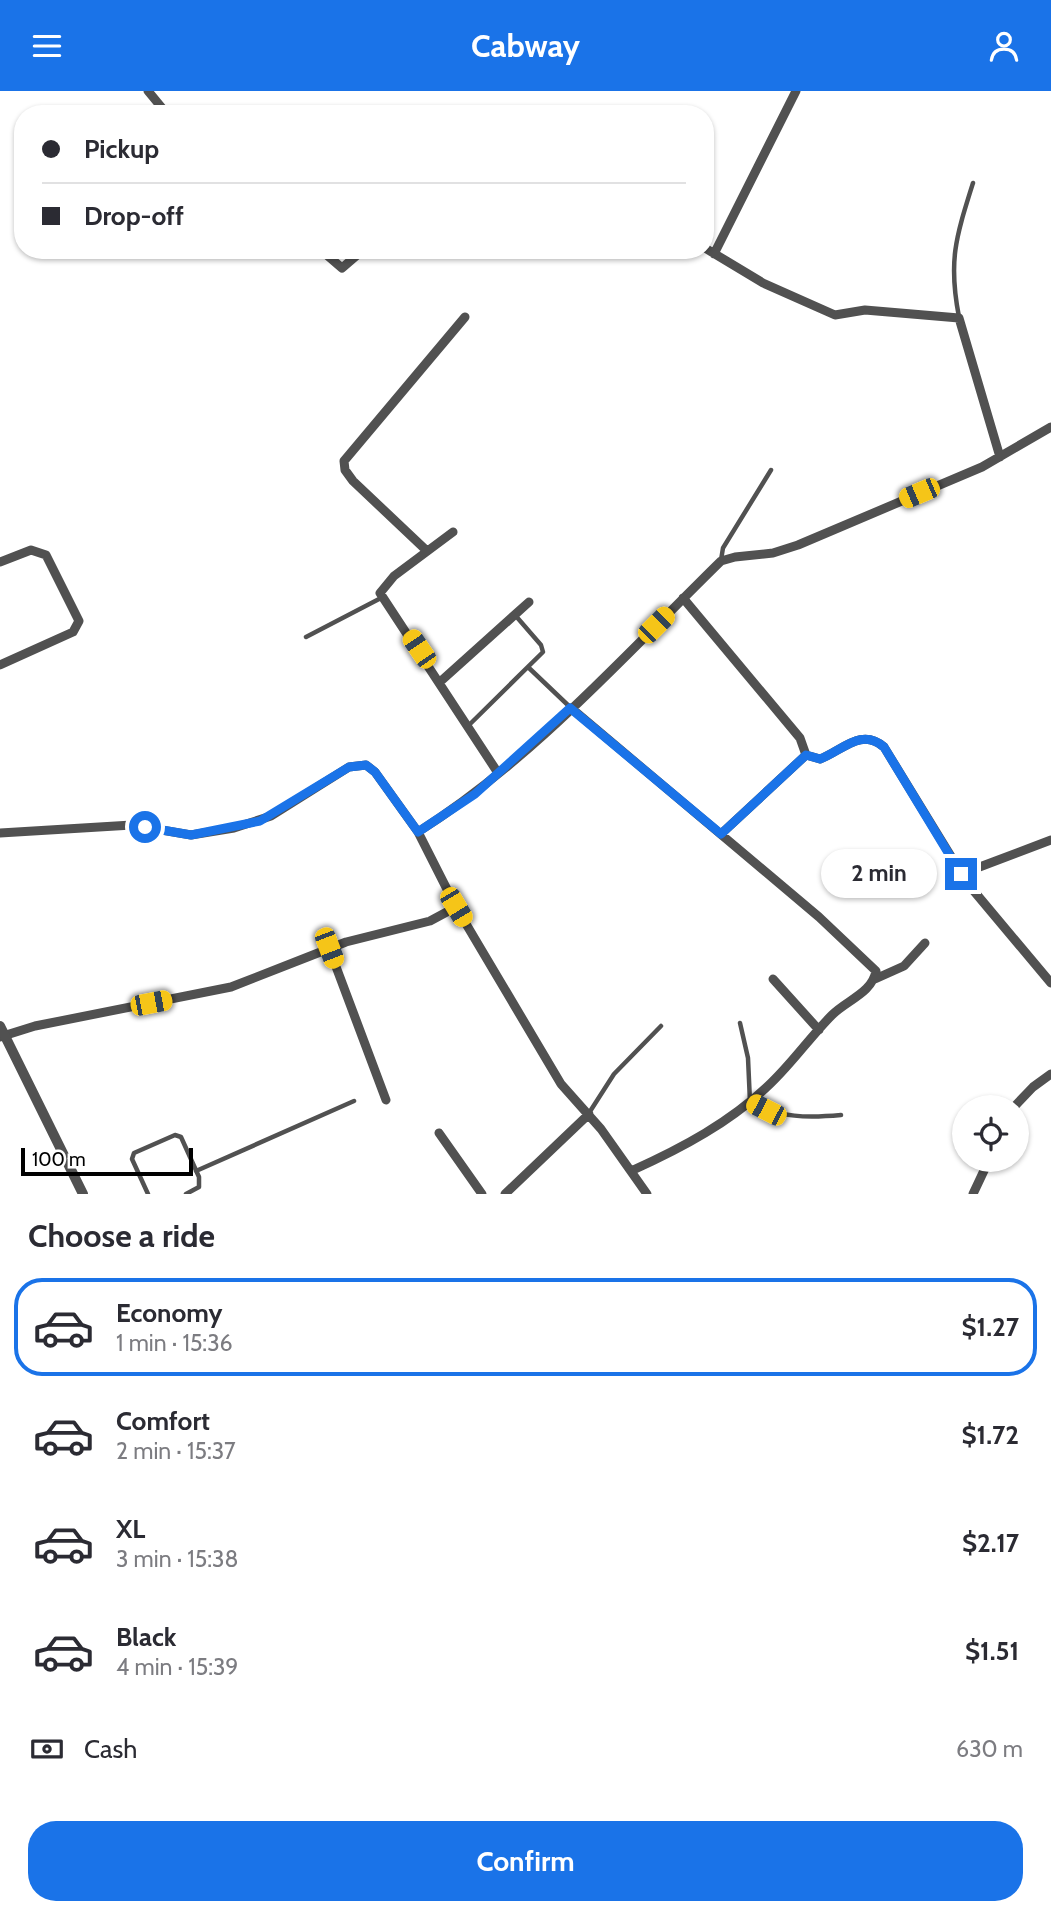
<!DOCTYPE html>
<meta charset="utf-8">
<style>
:root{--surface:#fff;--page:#f2f2f3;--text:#2b2b33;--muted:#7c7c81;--line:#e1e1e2;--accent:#1a73e8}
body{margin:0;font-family:Cabin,sans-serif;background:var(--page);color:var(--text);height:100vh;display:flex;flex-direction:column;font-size:26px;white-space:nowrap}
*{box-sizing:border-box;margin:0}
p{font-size:23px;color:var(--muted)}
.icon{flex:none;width:38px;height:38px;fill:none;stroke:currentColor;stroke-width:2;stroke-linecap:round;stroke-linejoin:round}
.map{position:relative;height:1103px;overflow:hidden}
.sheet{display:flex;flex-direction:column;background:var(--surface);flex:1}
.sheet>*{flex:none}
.guide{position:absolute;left:14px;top:14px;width:700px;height:154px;border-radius:28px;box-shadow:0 2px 5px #0004;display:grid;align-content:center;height:154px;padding:0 28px;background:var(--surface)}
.buttons{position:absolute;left:952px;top:1004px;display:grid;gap:14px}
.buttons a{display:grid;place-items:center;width:77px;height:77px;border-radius:50%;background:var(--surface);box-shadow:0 2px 5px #0004;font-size:35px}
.scale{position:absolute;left:21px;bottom:18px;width:172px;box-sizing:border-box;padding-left:7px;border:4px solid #000;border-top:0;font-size:19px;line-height:24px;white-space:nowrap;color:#000;-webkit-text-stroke:5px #fff;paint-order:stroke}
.end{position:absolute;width:32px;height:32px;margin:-16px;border:9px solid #1a73e8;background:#fff;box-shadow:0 0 0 4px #fff}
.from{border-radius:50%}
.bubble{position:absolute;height:49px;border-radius:24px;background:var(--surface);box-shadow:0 2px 5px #0004;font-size:23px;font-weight:700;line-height:49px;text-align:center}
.car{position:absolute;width:21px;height:42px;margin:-21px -10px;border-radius:9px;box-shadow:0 0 5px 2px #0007;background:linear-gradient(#f5c518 24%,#345 0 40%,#f5c518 0 76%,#345 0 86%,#f5c518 0)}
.guide b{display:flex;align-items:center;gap:24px;height:66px;font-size:26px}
.guide b+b{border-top:2px solid var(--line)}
.guide i{width:18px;height:18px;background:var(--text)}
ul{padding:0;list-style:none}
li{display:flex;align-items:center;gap:21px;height:98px;margin:0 14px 10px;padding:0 14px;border:4px solid transparent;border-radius:28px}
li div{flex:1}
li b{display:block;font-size:26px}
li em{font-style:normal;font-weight:700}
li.active{border-color:var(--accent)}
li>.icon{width:63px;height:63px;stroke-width:1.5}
h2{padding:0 28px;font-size:32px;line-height:84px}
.pay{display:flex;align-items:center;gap:18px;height:77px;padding:0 28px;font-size:26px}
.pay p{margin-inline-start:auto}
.cta{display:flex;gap:14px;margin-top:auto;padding:14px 28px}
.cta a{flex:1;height:80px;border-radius:28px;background:var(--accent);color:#fff;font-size:28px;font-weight:700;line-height:80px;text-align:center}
header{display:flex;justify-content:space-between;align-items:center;height:91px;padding:0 28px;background:var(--accent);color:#fff;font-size:32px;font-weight:700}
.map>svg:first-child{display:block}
</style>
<header><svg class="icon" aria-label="menu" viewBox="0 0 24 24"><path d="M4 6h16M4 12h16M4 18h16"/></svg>Cabway<svg class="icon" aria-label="person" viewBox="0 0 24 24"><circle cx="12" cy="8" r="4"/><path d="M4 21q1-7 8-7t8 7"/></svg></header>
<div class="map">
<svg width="1051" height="1103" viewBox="0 0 1051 1103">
<rect width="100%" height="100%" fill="#fff"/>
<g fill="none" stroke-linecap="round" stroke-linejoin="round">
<path stroke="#515151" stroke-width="4.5" d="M 959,226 C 948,170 956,146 973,92
M 721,469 L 723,457 L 771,379
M 306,546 L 381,507
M 529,577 L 571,617
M 468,635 L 543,561 L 541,554 L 515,524
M 740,932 L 748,967 L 750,1011 C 780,1027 808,1027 841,1024
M 589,1022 L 614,983 L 661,935
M 196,1080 L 354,1010
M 148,1103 L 132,1068 L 134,1062 L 175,1044 L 181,1046 L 199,1086 L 199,1096 L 186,1103"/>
<path stroke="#515151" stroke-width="9" d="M 148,0 L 167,23
M 705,157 L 763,192 L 835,224 L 865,219 L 959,227 L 1000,366
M 321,159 L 342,177 L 363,159
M 714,163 L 796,0
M 453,441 L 394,485 L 380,502 L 498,682
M 427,460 L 353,390 L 345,379 L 344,370 L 465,226
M 0,471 L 31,459 L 46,464 L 79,530 L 73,541 L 0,574
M 683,507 L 800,647 L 806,664 L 721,743
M 441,590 L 529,511
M 571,617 L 819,826 L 876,880 C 872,902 847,909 832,924 C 811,945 793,971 771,992 C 731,1031 682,1057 631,1080
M 806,664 L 820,668 C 842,660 861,636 884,656 L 968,793 L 1051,892
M 0,742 L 132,734 L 191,744 L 234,737 L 271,725 L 349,676 L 366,674 L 375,681 L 418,741
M 961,783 L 1051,749
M 329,857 L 386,1009
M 773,888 L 819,939
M 875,888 L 904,875 L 925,852
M 0,946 L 35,935 L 231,896 L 346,851 L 430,830 L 456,816
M 1013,1017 L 1033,996 L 1051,983
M 439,1042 L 482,1103
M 505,1103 L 589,1023
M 647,1103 L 601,1038 L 561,993 L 456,816 L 418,741 C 532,669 625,564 721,470 L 735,466 L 773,462 L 798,454 L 982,376 L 1051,336
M 973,1103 L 989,1069"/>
<path stroke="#515151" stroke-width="10" d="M 0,935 L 83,1103"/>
</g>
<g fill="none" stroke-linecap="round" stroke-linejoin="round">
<path stroke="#1a73e8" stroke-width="9" d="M 145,736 L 191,744 L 260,730 L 349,676 L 366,674 L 375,681 L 418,741 L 475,703 L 570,617 L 721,743 L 806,664 L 820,668 C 842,660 861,636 884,656 L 961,783"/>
</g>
</svg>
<div class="buttons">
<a><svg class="icon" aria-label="locate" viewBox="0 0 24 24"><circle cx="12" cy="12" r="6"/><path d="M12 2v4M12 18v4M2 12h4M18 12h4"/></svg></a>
</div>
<div class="scale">100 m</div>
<i class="end from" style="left:145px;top:736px"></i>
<i class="end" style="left:961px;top:783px"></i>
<div class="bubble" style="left:821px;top:758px;width:116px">2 min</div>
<i class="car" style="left:919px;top:402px;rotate:247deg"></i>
<i class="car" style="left:656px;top:534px;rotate:45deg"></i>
<i class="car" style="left:419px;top:558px;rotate:326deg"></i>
<i class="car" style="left:456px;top:816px;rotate:149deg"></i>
<i class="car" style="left:329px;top:857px;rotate:159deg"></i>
<i class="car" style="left:151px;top:912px;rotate:79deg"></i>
<i class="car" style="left:766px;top:1019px;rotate:297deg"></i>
<div class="guide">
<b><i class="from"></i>Pickup</b>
<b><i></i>Drop-off</b>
</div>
</div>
<section class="sheet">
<h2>Choose a ride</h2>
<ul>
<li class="active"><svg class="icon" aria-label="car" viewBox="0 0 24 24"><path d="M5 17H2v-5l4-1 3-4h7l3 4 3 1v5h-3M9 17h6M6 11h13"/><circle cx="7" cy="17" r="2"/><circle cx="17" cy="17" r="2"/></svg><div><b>Economy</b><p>1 min · 15:36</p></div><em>$1.27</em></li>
<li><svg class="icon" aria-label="car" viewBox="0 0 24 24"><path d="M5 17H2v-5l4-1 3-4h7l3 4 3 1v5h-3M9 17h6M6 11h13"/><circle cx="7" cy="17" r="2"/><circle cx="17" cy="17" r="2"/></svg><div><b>Comfort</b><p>2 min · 15:37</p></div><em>$1.72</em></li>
<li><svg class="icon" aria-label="car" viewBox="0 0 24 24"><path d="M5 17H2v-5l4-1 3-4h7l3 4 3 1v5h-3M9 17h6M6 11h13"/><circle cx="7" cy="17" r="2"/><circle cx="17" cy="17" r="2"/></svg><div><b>XL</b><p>3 min · 15:38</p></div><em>$2.17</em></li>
<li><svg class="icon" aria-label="car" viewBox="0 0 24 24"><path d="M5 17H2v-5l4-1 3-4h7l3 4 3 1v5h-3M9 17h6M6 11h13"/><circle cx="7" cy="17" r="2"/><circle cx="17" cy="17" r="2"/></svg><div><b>Black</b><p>4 min · 15:39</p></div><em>$1.51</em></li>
</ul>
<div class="pay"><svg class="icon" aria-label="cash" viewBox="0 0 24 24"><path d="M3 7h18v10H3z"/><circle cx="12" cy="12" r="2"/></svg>Cash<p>630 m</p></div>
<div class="cta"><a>Confirm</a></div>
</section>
